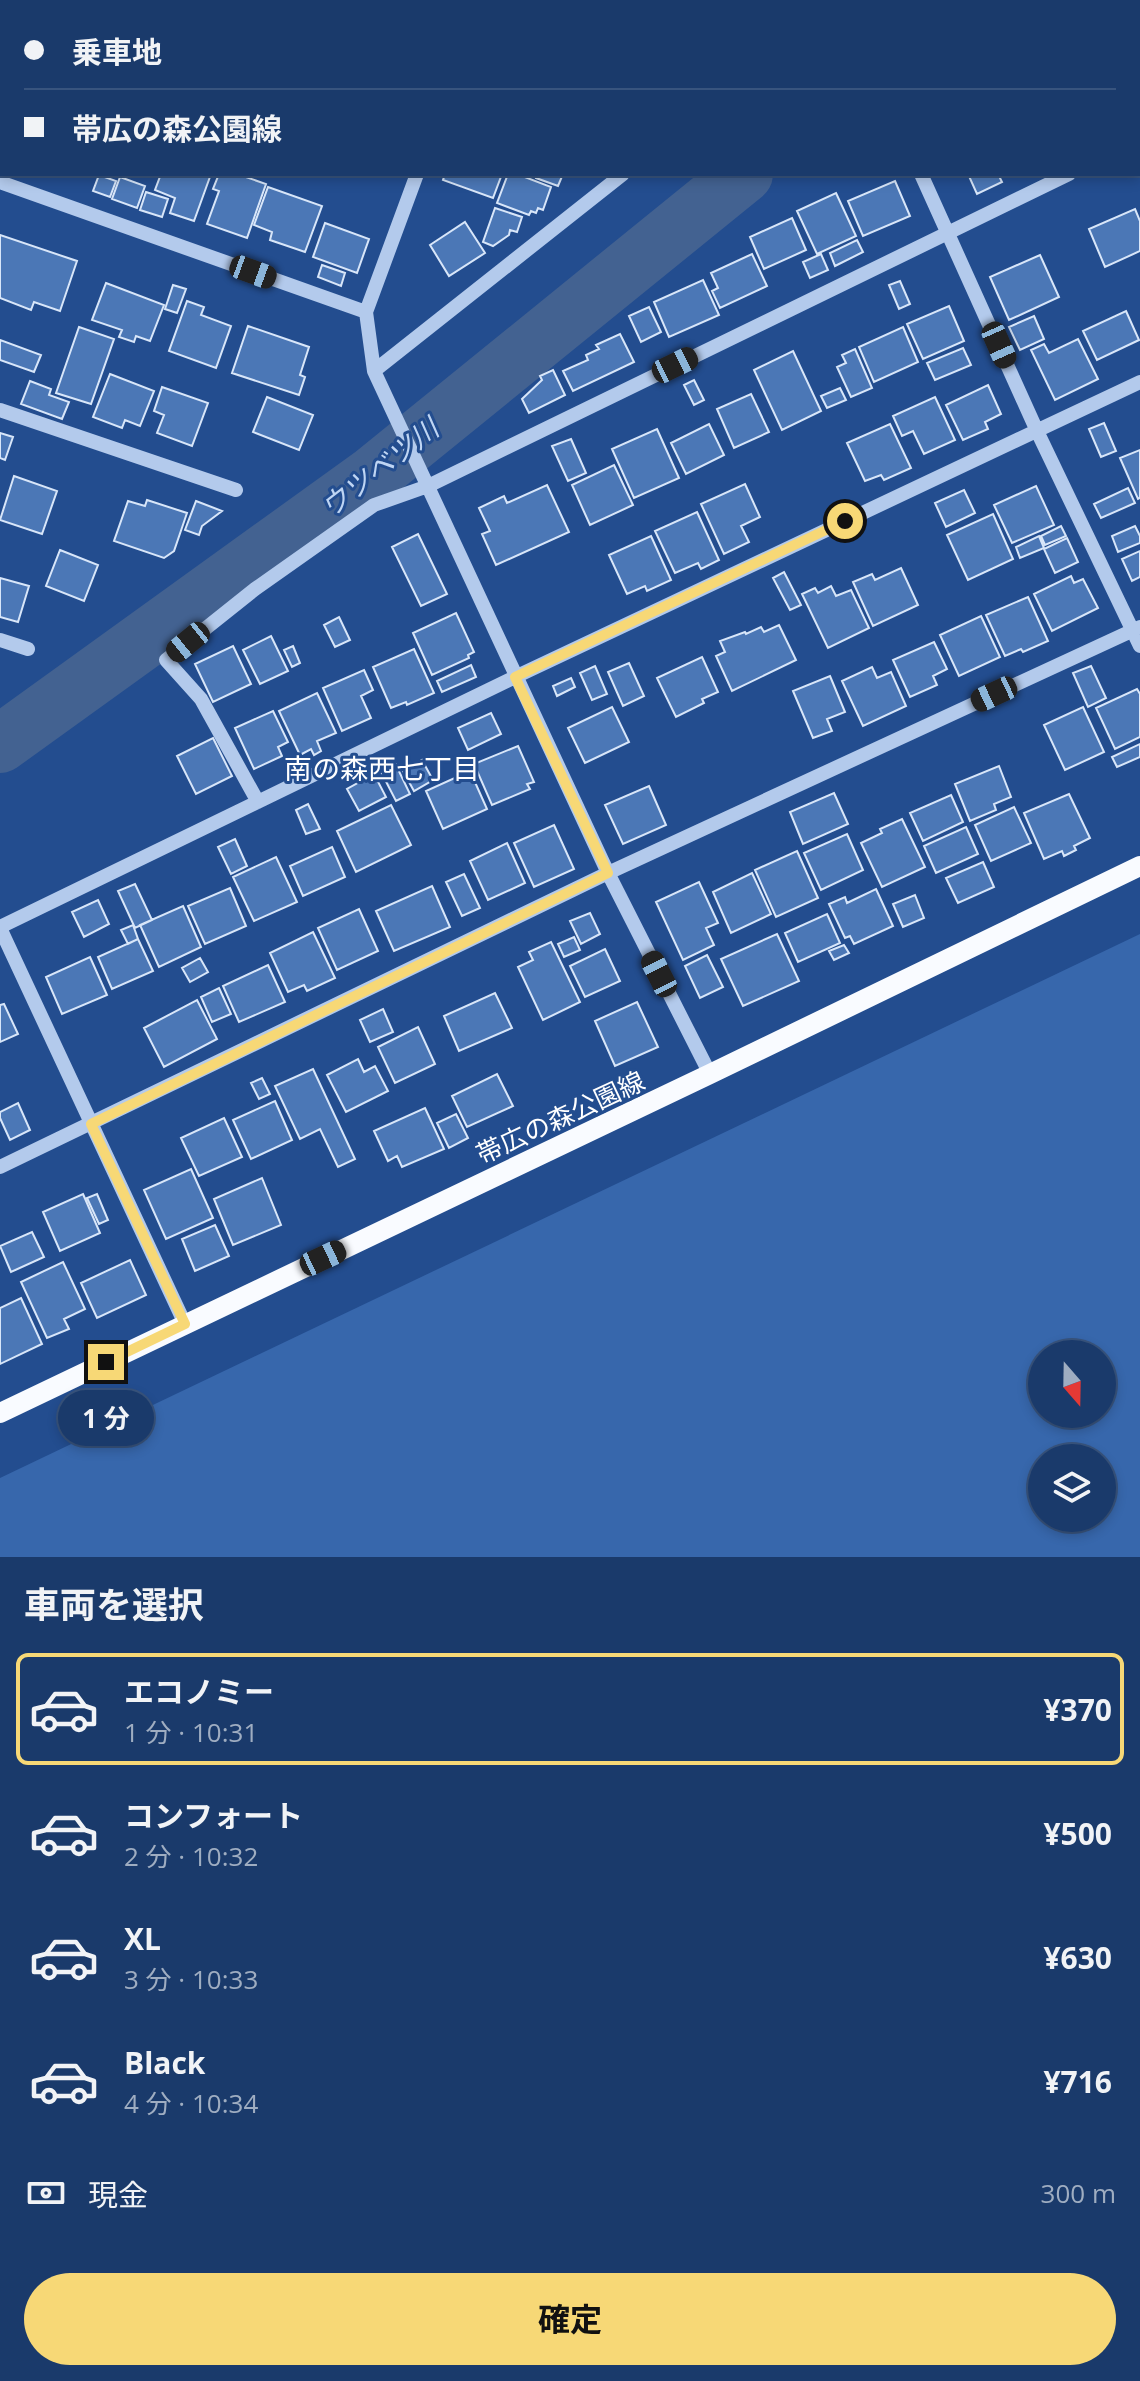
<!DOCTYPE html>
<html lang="ja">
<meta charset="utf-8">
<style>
:root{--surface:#1a3a6b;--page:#274573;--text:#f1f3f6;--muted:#9fadc1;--line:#38547e;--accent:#f7d876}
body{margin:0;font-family:"Open Sans","Noto Sans JP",sans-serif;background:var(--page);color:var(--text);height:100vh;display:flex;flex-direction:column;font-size:30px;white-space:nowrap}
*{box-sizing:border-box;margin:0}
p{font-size:26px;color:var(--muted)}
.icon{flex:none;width:44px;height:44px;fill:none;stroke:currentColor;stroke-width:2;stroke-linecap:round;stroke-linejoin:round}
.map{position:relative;height:1557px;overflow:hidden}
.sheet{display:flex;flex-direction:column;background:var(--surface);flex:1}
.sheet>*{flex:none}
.banner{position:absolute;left:0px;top:0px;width:1140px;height:176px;box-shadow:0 4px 12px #0003,0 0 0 2px var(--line);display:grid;align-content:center;height:176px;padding:0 24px;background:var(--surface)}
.needle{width:52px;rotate:160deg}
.buttons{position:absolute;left:1028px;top:1340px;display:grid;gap:16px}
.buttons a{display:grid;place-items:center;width:88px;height:88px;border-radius:50%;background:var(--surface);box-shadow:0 4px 12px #0003,0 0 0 2px var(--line);font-size:40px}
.end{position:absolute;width:36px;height:36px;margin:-18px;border:10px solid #f7d876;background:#111;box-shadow:0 0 0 4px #111}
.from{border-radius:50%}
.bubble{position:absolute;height:56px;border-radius:28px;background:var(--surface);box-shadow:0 4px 12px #0003,0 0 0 2px var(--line);font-size:26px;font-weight:700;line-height:56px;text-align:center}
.car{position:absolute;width:24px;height:48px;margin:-24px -12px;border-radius:10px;box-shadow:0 0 6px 2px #0007;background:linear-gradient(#222 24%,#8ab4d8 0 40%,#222 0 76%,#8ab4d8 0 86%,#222 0)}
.banner b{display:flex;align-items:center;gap:28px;height:76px;font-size:30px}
.banner b+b{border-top:2px solid var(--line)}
.banner i{width:20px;height:20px;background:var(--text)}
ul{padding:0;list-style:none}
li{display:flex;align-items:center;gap:24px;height:112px;margin:0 16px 12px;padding:0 8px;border:4px solid transparent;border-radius:12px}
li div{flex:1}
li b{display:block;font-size:30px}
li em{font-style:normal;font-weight:700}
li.active{border-color:var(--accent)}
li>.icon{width:72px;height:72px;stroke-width:1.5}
h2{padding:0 24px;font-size:36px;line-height:96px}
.pay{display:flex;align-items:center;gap:20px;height:88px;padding:0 24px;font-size:30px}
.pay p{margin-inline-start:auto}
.primary-button{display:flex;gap:16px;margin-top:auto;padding:16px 24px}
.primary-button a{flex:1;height:92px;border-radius:48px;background:var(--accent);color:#111;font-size:32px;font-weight:700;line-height:92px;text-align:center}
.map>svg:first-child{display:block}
</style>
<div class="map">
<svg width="1140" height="1557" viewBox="0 0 1140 1557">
<rect width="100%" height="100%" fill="#234d8f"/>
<path fill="#3767ac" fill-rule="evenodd" d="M 1140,934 L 1140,1557 L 0,1557 L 0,1478 ZM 1042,1354 L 1102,1354 L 1102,1414 L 1042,1414 ZM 1042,1458 L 1102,1458 L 1102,1518 L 1042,1518 Z"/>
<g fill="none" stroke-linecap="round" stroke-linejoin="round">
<path stroke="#436291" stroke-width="58" d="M 943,2 L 945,0
M 0,744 L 373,475 L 744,174"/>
</g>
<path fill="#4b77b6" stroke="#d8e6f9" stroke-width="2" d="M 161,174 L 211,174 L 194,221 L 170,213 L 175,198 L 155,190 Z
M 219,174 L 237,174 L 266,184 L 247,238 L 207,224 L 219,191 L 213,189 Z
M 445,174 L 502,174 L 493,198 L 443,180 Z
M 508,174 L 517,174 L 551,187 L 543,210 L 538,208 L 536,213 L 531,211 L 529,215 L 497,203 Z
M 537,174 L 563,174 L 558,186 L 536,178 Z
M 968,174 L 998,174 L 1002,182 L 977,194 Z
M 99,175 L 116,181 L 110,197 L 93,191 Z
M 120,177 L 145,186 L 137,208 L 112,199 Z
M 895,181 L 910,216 L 863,236 L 848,201 Z
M 268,187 L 322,206 L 305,252 L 270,240 L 272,232 L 254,225 Z
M 146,192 L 168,199 L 162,217 L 140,210 Z
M 836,193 L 856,236 L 817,254 L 797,211 Z
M 495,208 L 522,217 L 517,232 L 510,230 L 509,235 L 493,246 L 483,242 Z
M 1135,209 L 1140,221 L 1140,251 L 1105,267 L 1089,229 Z
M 792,218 L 806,250 L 764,269 L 750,237 Z
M 465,222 L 485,253 L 449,276 L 430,245 Z
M 325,223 L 369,239 L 357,273 L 313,257 Z
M 0,235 L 77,261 L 60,311 L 34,302 L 31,310 L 0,298 Z
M 857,240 L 863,252 L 835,266 L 830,253 Z
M 752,254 L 767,286 L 720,308 L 712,291 L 718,288 L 711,273 Z
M 821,254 L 828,270 L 810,278 L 803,262 Z
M 1040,255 L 1059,297 L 1009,320 L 990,277 Z
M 322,265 L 345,273 L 341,286 L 318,277 Z
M 703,280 L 719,315 L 669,337 L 654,302 Z
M 900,281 L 910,304 L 899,309 L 889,285 Z
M 106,283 L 164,305 L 150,341 L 136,336 L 134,342 L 119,337 L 122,330 L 92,320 Z
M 173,285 L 186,289 L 177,313 L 165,309 Z
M 187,301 L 204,307 L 201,315 L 231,326 L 216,368 L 169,351 Z
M 949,306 L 964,341 L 923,359 L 907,324 Z
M 649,307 L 661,332 L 641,342 L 629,316 Z
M 1126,311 L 1139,340 L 1097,360 L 1083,331 Z
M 1034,316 L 1044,339 L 1020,350 L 1009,327 Z
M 248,326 L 309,347 L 300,375 L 305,377 L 299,395 L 232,373 Z
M 79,327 L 114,339 L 91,404 L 56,393 Z
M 903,327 L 918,362 L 874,382 L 859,347 Z
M 620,334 L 634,362 L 573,391 L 563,371 L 588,360 L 586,355 L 599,349 L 596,345 Z
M 1078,339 L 1098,379 L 1055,400 L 1031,350 L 1044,344 L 1049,353 Z
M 0,340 L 41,355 L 34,372 L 0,360 Z
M 963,348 L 971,365 L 935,380 L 927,363 Z
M 855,349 L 872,388 L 851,397 L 837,367 L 846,363 L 842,355 Z
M 793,351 L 821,411 L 782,430 L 754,370 Z
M 553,370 L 565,395 L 529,413 L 522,399 L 542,380 L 540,376 Z
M 110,374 L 154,391 L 140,426 L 125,420 L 122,428 L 93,417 Z
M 694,380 L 704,400 L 694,405 L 684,385 Z
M 30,381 L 51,389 L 49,395 L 69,402 L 62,419 L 21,404 Z
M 988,385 L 1001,414 L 985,422 L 988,429 L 963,440 L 946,405 Z
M 162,387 L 208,403 L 192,446 L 157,433 L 164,415 L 154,411 Z
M 840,388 L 846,400 L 827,408 L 821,396 Z
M 751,394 L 769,432 L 734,448 L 717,409 Z
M 267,397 L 313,415 L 299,450 L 253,432 Z
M 935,397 L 955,440 L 924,454 L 913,431 L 902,436 L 893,416 Z
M 1104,423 L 1116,451 L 1101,457 L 1089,429 Z
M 709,424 L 724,455 L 686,474 L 671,443 Z
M 890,424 L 911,468 L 884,480 L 881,475 L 865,481 L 847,443 Z
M 657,429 L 679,478 L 634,498 L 612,449 Z
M 0,433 L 13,437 L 5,460 L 0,458 Z
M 571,439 L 586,473 L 568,481 L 552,446 Z
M 1140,450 L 1140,498 L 1138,499 L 1120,458 Z
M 614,465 L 633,505 L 590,525 L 572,485 Z
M 14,476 L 57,491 L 42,534 L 0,520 Z
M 745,484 L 760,517 L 741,526 L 749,542 L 724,554 L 701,504 Z
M 547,485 L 569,532 L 496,565 L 482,534 L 490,531 L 479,508 L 504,496 L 507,503 Z
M 1036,486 L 1054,525 L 1012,543 L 994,505 Z
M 1128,488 L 1135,503 L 1101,518 L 1094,504 Z
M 964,490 L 975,513 L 946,527 L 935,503 Z
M 147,500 L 187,513 L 174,551 L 164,558 L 114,541 L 128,501 L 145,506 Z
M 196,501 L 222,511 L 202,526 L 199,535 L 185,530 Z
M 697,512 L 719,560 L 701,569 L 698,563 L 675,573 L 655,531 Z
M 993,514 L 1013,559 L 968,580 L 947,535 Z
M 1061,526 L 1066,536 L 1045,545 L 1041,536 Z
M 1135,526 L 1140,536 L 1140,543 L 1118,552 L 1112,536 Z
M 418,534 L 447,594 L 421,606 L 392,547 Z
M 651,536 L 671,580 L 647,591 L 645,586 L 627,594 L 609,555 Z
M 1039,536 L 1044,548 L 1020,558 L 1016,547 Z
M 1067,538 L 1078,562 L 1055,573 L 1044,549 Z
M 60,550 L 98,565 L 84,601 L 46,586 Z
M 1140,551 L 1140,577 L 1132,581 L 1122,559 Z
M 901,568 L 918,605 L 873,626 L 853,582 L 872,574 L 875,580 Z
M 784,572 L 801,605 L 790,610 L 773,578 Z
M 1071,576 L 1074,583 L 1083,579 L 1098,608 L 1052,631 L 1034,594 Z
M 0,578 L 29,586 L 18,622 L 0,617 Z
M 831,586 L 836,596 L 851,590 L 869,628 L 828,648 L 802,594 L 815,588 L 818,593 Z
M 1028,597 L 1048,641 L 1023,652 L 1021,649 L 1005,656 L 986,615 Z
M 456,613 L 474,652 L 468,655 L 469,658 L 432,675 L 413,633 Z
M 981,616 L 1000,657 L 959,676 L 940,635 Z
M 339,617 L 350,640 L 335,647 L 324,625 Z
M 779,625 L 796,660 L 732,691 L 716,656 L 725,652 L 720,641 L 745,632 L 746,634 L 761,627 L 764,632 Z
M 271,636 L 288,671 L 260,684 L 243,650 Z
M 934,642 L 947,669 L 933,676 L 937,685 L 910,697 L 893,660 Z
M 233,646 L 251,684 L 213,702 L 195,664 Z
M 293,646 L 300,663 L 292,667 L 284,650 Z
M 414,649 L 434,693 L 407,705 L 406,702 L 391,708 L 373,667 Z
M 702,657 L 718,692 L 702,699 L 704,703 L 676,717 L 657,678 Z
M 629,663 L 644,696 L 623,706 L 608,672 Z
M 471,665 L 476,677 L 442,692 L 437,681 Z
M 595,666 L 607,694 L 592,700 L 580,673 Z
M 1091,666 L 1106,698 L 1088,707 L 1073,673 Z
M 872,667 L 877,678 L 891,672 L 906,706 L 863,726 L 842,681 Z
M 364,670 L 373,690 L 361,696 L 371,718 L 342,731 L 323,688 Z
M 830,676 L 845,712 L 827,719 L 832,731 L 813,738 L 793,691 Z
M 571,678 L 575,687 L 557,696 L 553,686 Z
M 1137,689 L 1140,694 L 1140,737 L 1115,749 L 1096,708 Z
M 317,693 L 336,733 L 317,741 L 321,751 L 314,755 L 311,749 L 300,755 L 279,711 Z
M 612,707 L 629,742 L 585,763 L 568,728 Z
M 1083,707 L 1104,752 L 1065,770 L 1044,725 Z
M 273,711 L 288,742 L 278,747 L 282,756 L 254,769 L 235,728 Z
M 491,713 L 501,734 L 468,750 L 458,728 Z
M 213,738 L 232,776 L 196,794 L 177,756 Z
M 1140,744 L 1140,757 L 1117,767 L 1112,757 Z
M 518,746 L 534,782 L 527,784 L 530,789 L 492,805 L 474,764 Z
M 422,760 L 433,780 L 414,791 L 403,771 Z
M 395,763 L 410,794 L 396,801 L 380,770 Z
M 999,766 L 1011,797 L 994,804 L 996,810 L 970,821 L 955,784 Z
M 470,771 L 487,809 L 443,829 L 426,791 Z
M 374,774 L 386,797 L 359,811 L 347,789 Z
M 649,786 L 666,825 L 623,844 L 605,805 Z
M 834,793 L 848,824 L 803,844 L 790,812 Z
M 1069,794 L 1090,838 L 1074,846 L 1076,850 L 1064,856 L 1062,851 L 1044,859 L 1024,813 Z
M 951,795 L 963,822 L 923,841 L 910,813 Z
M 308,804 L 320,829 L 306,834 L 296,810 Z
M 391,805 L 411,845 L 356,872 L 337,831 Z
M 1014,807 L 1031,843 L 991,861 L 975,825 Z
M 902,819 L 925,867 L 882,887 L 861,843 L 882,833 L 880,829 Z
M 554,825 L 574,869 L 534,887 L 514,843 Z
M 966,827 L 978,854 L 936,873 L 924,846 Z
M 847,834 L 863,870 L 821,890 L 804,853 Z
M 235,839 L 247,866 L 231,874 L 218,847 Z
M 507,843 L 525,883 L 488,900 L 470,861 Z
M 332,847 L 345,877 L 303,896 L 290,866 Z
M 797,851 L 818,898 L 776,917 L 755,870 Z
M 276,857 L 297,902 L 254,921 L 233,877 Z
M 983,862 L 994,887 L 958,903 L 946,878 Z
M 752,873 L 771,914 L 731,933 L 713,892 Z
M 464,874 L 480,908 L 462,916 L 446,882 Z
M 699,882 L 718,923 L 706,928 L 714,945 L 683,960 L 656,902 Z
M 135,884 L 152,920 L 135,928 L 118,891 Z
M 432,886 L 450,927 L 394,951 L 376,911 Z
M 230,888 L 246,926 L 205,944 L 188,906 Z
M 876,889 L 893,926 L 854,944 L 850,936 L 845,938 L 829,904 L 845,897 L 847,903 Z
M 915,895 L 924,918 L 903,927 L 893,904 Z
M 98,900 L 109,924 L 84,937 L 72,912 Z
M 183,906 L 201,947 L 159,967 L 140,925 Z
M 359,909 L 378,951 L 337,970 L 318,928 Z
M 590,913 L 600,934 L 581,944 L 570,921 Z
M 827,914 L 840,943 L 798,962 L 785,933 Z
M 133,925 L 138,939 L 128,944 L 121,930 Z
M 313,932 L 335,978 L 307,991 L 304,985 L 288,992 L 270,953 Z
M 777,934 L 799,981 L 743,1006 L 721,959 Z
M 574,937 L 580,950 L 564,957 L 558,944 Z
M 138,939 L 153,971 L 112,989 L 98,957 Z
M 551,942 L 580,1002 L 543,1020 L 518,967 L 533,960 L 529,952 Z
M 844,945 L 849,953 L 834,960 L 829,951 Z
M 605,949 L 620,981 L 585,997 L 570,966 Z
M 707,955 L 723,987 L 700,998 L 685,966 Z
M 90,957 L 107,995 L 62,1014 L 46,977 Z
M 200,958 L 208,972 L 190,982 L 182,968 Z
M 268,965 L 285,1002 L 239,1022 L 223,986 Z
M 219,988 L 231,1014 L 212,1022 L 201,997 Z
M 495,993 L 512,1028 L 459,1051 L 444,1016 Z
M 197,1000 L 217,1039 L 164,1067 L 144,1028 Z
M 637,1002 L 658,1047 L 615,1066 L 595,1021 Z
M 4,1004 L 18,1034 L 0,1042 L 0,1005 Z
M 383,1009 L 393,1032 L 370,1042 L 360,1020 Z
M 418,1027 L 435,1064 L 395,1083 L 378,1047 Z
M 358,1059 L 364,1072 L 375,1066 L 388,1091 L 346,1112 L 327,1075 Z
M 313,1069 L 355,1159 L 338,1167 L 320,1129 L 300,1139 L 275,1086 Z
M 497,1074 L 513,1106 L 467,1127 L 452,1096 Z
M 262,1078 L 270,1094 L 259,1099 L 251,1083 Z
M 275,1101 L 292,1140 L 251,1159 L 233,1120 Z
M 18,1103 L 30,1130 L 10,1140 L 0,1118 L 0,1112 Z
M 425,1108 L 444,1149 L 402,1167 L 397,1156 L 388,1161 L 374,1131 Z
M 456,1114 L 468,1138 L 449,1148 L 437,1123 Z
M 224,1118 L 242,1157 L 199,1176 L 181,1138 Z
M 191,1169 L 213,1218 L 166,1239 L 144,1190 Z
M 262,1178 L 281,1225 L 233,1245 L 214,1199 Z
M 83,1194 L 100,1233 L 60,1251 L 43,1212 Z
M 97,1194 L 108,1220 L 99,1224 L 87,1198 Z
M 215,1225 L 229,1256 L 195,1271 L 182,1239 Z
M 32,1232 L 44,1257 L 11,1272 L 0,1246 Z
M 130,1260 L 146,1295 L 97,1318 L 81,1283 Z
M 63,1262 L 85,1309 L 64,1319 L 69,1329 L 47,1338 L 21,1282 Z
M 21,1298 L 42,1344 L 0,1364 L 0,1308 Z"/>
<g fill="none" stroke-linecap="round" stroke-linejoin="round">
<path stroke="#b3caec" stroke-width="14" d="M 246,0 L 252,2
M 11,2 L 12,0
M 478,2 L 478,0
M 826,2 L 828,0
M 1011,2 L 1013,0
M 0,33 L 2,27
M 1138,141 L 1140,140
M 417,174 L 366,312 L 374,371 L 608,873 L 710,1074
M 921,174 L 1037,431 L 1140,646
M 0,182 L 366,312
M 374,371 L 623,174
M 0,410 L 236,490
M 0,640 L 28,649
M 258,802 L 201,699 L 166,660 L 255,589 L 374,505 L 428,486 L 1069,174
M 0,927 L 515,677 L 1140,382
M 0,928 L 185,1324
M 0,1167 L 608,873 L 1140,627"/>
<path stroke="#f9fbff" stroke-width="20" d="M 0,1413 L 710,1074 L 1140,866"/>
</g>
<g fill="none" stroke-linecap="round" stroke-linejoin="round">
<path stroke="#f7d876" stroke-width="10" d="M 106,1362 L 185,1324 L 91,1124 L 608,873 L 515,677 L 845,521"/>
</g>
<g text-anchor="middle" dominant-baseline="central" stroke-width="6" stroke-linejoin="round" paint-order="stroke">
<g font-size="26" fill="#fff" stroke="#234d8f">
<text transform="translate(560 1117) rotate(-25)">帯広の森公園線</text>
</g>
<g font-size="28" font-style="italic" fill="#bfd5f3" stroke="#234d8f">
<text transform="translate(379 467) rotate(-38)">ウツベツ川</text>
</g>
<g font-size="28" fill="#fff" stroke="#234d8f">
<text x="382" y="768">南の森西七丁目</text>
</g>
</g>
</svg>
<div class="buttons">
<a><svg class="needle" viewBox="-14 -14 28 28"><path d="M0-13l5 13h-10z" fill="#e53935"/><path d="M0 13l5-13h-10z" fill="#9fadc1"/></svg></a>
<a><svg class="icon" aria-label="layers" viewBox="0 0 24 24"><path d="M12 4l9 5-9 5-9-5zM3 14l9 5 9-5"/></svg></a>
</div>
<i class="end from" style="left:845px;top:521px"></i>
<i class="end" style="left:106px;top:1362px"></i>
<div class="bubble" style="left:58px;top:1390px;width:96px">1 分</div>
<i class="car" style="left:253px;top:272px;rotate:110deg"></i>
<i class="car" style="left:999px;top:345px;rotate:156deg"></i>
<i class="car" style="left:675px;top:365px;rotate:64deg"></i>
<i class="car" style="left:188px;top:642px;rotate:231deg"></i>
<i class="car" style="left:994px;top:694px;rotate:245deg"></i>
<i class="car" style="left:659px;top:974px;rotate:333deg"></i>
<i class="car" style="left:323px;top:1258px;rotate:65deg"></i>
<div class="banner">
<b><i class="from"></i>乗車地</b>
<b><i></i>帯広の森公園線</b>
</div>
</div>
<section class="sheet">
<h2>車両を選択</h2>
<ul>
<li class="active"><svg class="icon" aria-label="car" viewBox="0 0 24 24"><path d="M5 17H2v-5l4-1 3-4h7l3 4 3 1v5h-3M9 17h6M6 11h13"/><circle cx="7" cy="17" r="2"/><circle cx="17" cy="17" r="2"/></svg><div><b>エコノミー</b><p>1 分 · 10:31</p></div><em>¥370</em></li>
<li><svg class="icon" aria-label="car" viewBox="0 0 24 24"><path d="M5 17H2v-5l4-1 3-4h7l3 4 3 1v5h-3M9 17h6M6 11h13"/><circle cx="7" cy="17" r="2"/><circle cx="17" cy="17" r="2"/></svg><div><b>コンフォート</b><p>2 分 · 10:32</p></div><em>¥500</em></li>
<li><svg class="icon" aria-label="car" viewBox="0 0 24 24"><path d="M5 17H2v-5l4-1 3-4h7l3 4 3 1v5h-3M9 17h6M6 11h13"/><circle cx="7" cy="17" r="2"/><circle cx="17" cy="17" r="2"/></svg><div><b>XL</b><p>3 分 · 10:33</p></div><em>¥630</em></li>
<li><svg class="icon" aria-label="car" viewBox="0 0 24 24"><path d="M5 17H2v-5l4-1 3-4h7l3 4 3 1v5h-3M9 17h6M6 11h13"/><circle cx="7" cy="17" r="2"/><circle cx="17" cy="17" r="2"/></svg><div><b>Black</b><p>4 分 · 10:34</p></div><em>¥716</em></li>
</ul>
<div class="pay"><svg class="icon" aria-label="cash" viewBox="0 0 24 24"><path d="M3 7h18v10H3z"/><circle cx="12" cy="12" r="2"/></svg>現金<p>300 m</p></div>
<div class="primary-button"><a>確定</a></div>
</section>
